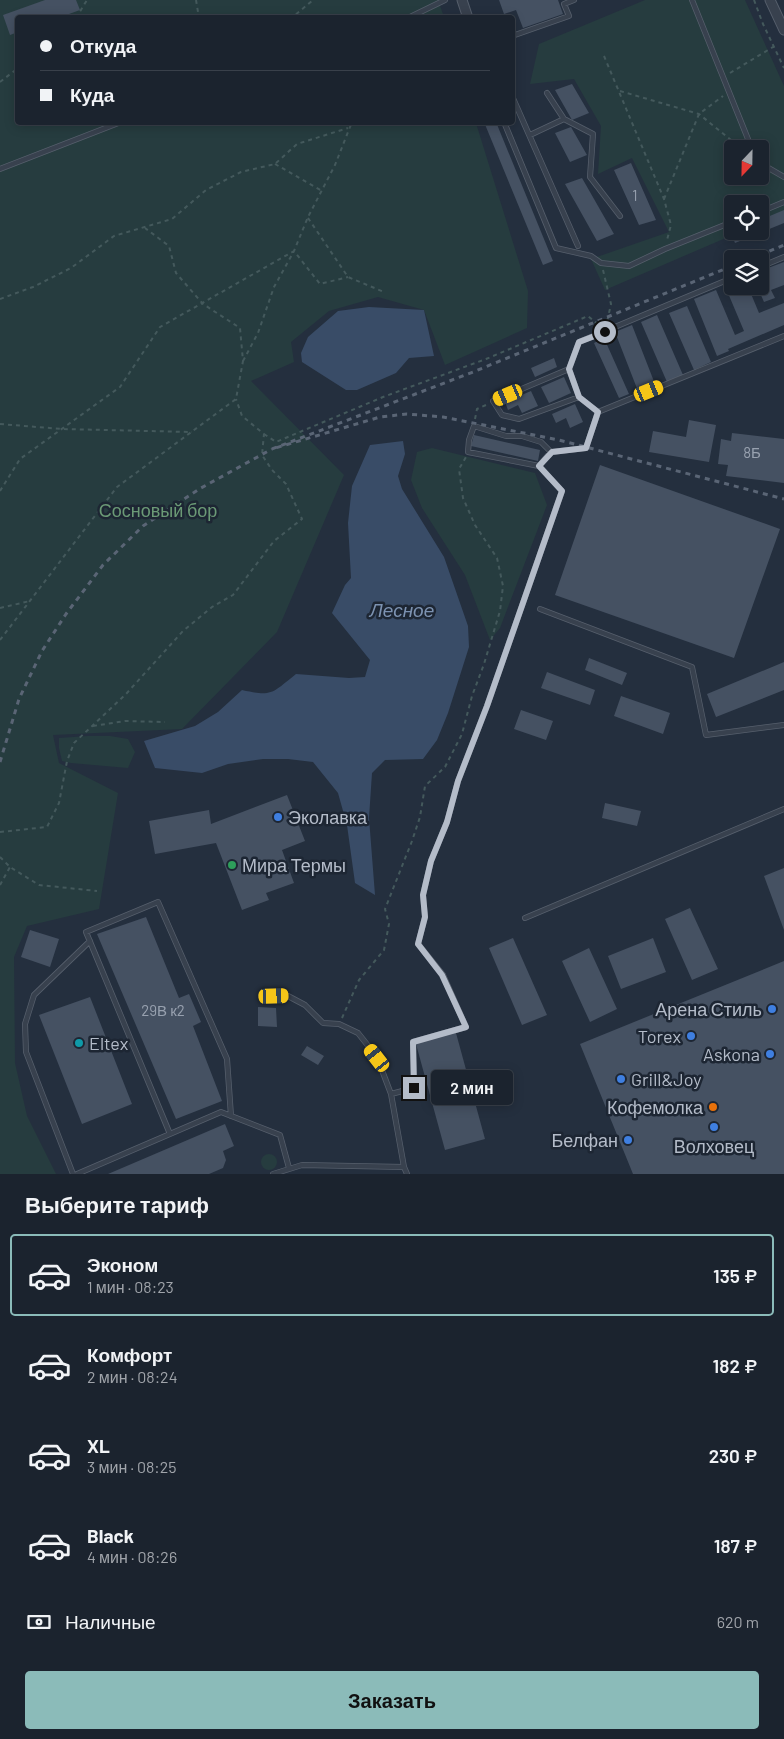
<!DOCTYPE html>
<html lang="ru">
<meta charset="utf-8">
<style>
:root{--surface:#1b232e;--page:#242b36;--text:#f1f3f6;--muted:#a0a4aa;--line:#39404a;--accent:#8bbbb9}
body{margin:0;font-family:Barlow,sans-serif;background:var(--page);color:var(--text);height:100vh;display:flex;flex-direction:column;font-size:19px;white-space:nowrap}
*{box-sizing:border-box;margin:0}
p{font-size:16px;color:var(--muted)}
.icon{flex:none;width:28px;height:28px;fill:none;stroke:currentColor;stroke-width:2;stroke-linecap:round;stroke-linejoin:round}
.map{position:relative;height:1174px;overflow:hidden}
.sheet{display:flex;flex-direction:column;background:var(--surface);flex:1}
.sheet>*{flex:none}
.top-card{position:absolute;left:15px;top:15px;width:500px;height:110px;border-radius:5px;box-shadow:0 2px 12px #0003,0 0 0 1px var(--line);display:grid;align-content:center;height:110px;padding:0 25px;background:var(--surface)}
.needle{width:32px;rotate:202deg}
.tools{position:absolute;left:724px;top:140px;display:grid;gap:10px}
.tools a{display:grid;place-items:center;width:45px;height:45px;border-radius:5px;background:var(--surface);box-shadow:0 2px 12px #0003,0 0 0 1px var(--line);font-size:25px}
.end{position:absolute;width:22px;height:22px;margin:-11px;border:6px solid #b4bcc9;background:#111;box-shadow:0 0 0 2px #111}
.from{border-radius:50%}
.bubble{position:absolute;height:35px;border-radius:5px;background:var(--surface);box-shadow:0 2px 12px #0003,0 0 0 1px var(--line);font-size:16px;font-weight:600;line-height:35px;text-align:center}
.car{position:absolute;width:15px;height:30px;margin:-15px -8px;border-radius:6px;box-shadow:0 0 4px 1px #0007;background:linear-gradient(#f5c518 24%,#345 0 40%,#f5c518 0 76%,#345 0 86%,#f5c518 0)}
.top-card b{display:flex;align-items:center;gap:18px;height:48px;font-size:19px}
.top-card b+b{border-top:1px solid var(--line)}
.top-card i{width:12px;height:12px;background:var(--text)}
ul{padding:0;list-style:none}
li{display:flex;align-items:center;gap:15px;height:82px;margin:0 10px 8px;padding:0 15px;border:2px solid transparent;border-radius:5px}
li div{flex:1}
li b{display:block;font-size:19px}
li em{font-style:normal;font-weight:600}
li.selected{border-color:var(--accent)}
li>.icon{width:45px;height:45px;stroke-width:1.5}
h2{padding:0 25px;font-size:22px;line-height:60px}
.pay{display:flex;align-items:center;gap:12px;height:55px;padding:0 25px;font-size:19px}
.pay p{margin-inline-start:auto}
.button{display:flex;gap:10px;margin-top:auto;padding:10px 25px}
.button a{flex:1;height:58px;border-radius:5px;background:var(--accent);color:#111;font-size:20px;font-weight:600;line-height:58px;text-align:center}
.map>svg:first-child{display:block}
</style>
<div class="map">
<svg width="784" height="1174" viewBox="0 0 784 1174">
<rect width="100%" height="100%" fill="#242f3e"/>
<path fill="#263c3f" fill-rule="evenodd" d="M 0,0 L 438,0 L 444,17 L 18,18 L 18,122 L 476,123 L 528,291 L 527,328 L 445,365 L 424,310 L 378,297 L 329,311 L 291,342 L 294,362 L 251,381 L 344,475 L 277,632 L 182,729 L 53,735 L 59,763 L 118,793 L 99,909 L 27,926 L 14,957 L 15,1063 L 27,1116 L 56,1174 L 0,1174 Z
M 645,0 L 745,0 L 784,86 L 784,213 L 760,224 L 760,204 L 732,204 L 732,231 L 742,231 L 605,290 L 591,259 L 669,232 L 632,158 L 598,174 L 601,126 L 574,79 L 530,84 L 539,44 ZM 732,149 L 760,149 L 760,176 L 732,176 Z
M 432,448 L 535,473 L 547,505 L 500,628 L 490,640 L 465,575 L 422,508 L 411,480 L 417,452 Z
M 88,736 L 110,736 L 128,739 L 135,752 L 128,768 L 71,763 L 62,761 L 59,748 L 59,738 Z
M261 1162a8 8 0 1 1 16 0a8 8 0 1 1-16 0Z"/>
<path fill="#394c67" d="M 369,307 L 424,310 L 434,356 L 409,358 L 396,373 L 357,390 L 346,390 L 302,362 L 301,353 L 308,337 L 338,311 Z
M 403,441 L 405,454 L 398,476 L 402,489 L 444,557 L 468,626 L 469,647 L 448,713 L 437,740 L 423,759 L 385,760 L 372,773 L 369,818 L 375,895 L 355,883 L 347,825 L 338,793 L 313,762 L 288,759 L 263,759 L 228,764 L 202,773 L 155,768 L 144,741 L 195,726 L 218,712 L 242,690 C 273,697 272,693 296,674 L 349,678 L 365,677 L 370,660 L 332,613 L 345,585 L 351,578 L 348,523 L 352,486 L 370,445 Z"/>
<path fill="#455162" d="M 45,0 L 76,0 L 80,10 L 58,18 L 18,18 L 18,32 L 10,35 L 3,15 Z
M 499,0 L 558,0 L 563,14 L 523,28 L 516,10 L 504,14 Z
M 572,84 L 589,113 L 572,120 L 555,90 Z
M 484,122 L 496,122 L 553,261 L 543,265 Z
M 571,127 L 587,155 L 570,162 L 555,133 Z
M 631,163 L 656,220 L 639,225 L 614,170 Z
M 582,178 L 614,234 L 597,241 L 565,184 Z
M 784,210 L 784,223 L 735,243 L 731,233 L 734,231 L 760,231 L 760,220 Z
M 784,262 L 784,285 L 771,290 L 775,298 L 764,302 L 757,286 L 760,286 L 760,271 Z
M 732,283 L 732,286 L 755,286 L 749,289 L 759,313 L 784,303 L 784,325 L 728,349 L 729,351 L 717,356 L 694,299 L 716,290 L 735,335 L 744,331 L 725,286 Z
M 687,306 L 711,362 L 694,370 L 669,313 Z
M 657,315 L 683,375 L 667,382 L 641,322 Z
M 632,325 L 655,384 L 638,391 L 615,332 Z
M 604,338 L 629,394 L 619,398 L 594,343 Z
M 554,358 L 557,367 L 535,377 L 531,368 Z
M 564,377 L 571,393 L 549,403 L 541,387 Z
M 531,391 L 538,406 L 522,413 L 518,405 L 508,410 L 505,402 Z
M 575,404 L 583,422 L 570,428 L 566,418 L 556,423 L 552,414 Z
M 689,420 L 716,425 L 709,462 L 649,452 L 653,431 L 686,437 Z
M 732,433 L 784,439 L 784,483 L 726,476 L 728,465 L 718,464 L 721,439 L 731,441 Z
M 474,435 L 540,450 L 538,461 L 471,446 Z
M 600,465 L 780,529 L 734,658 L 555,595 Z
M 589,658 L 627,673 L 622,685 L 585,670 Z
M 784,662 L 784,690 L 716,717 L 707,694 Z
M 547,672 L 595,690 L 590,705 L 541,688 Z
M 621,696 L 670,713 L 663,734 L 614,716 Z
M 521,710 L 553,721 L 546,740 L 514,729 Z
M 287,795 L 305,841 L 282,850 L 294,883 L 266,893 L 269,900 L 242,910 L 216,843 L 155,854 L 149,821 L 209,810 L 211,824 Z
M 605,803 L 641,811 L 637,826 L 602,818 Z
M 784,868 L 784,930 L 764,876 Z
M 690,908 L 718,969 L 692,980 L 665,919 Z
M 146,917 L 179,998 L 189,994 L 201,1022 L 193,1026 L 222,1101 L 176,1119 L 97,934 Z
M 30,930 L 59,939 L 50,967 L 21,957 Z
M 513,938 L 547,1015 L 522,1025 L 489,948 Z
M 653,938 L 666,972 L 621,989 L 608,956 Z
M 589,948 L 617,1009 L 590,1022 L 562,961 Z
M 784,961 L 784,1174 L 633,1174 L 580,1044 Z
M 90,997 L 132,1104 L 82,1124 L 39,1015 Z
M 258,1007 L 276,1008 L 277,1027 L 258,1026 Z
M 456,1033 L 485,1139 L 445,1150 L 416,1044 Z
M 307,1046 L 324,1056 L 318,1065 L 301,1055 Z
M 225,1124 L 234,1146 L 223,1151 L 226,1160 L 223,1168 L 209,1174 L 108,1174 Z"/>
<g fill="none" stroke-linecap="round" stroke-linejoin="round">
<g stroke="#565f6c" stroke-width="6">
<path id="service" d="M 692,0 L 752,149
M 408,18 L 445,0
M 512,36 L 569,16 L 564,4 L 574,0
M 547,93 L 564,119
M 512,96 L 578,246
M 504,122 L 556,248 L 591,256 L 601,263 L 629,266 L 665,249 L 732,222
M 530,135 L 564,119 L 593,134 L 590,177 L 620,216
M 760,163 L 784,177
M 0,169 L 121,122
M 760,212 L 784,202
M 760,267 L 784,257
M 569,369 L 493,401 L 502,415 L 519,419 L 579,397
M 598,412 L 579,397 L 569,369 L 579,342 L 732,278
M 539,466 L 468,452 L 469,440 L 474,426 L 506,436 L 522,436 L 541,442 L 551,452
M 540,609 L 692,667 L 706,735 L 784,725
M 525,918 L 784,809
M 261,996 L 288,996 L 305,1005 L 323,1023 L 339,1024 L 358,1033 L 377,1057 L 391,1094
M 170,1134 L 86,932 L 158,902 L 227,1059 L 231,1116
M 404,1167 L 391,1094 L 414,1088 L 413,1042 L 466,1027 L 443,975 L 418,944 L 425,917 L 423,895 L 431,861 L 447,822 L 458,781 L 487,706 L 562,491 L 539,466 L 551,452 L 586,448 L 598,412 L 784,336
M 73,1174 L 26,1052 L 25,1024 L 34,995 L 90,941
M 77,1174 L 221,1112 L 280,1135 L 289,1168
M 273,1174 L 302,1165 L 404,1167 L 407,1174"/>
</g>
<g stroke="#565f6c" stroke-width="11">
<path id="minor" d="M 462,0 L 468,18
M 770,0 L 784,30"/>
</g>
<path stroke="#44595c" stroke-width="2" stroke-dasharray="4 4" stroke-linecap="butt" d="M 196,0 L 199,18
M 754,0 L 763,24 L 784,68
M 76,18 L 87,0
M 289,18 L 294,16 L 313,0
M 604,56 L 664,199 L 671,225 L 667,240
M 730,73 L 773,47
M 0,82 L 18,68
M 620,91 L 699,114 L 742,149
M 275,164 L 322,191
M 664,199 L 699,114 L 723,96
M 308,218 L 348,277 L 384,292
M 603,270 L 611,304 L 607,322
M 0,299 L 33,287 L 71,268 L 114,236 L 172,219 L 206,190 L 241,172 L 275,164 L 297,144 L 348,128
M 243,361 L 258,333 L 274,287 L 294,251 L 308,217 L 335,165 L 352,122
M 475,419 L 477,409 L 486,405
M 0,424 L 62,429 L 192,432
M 264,434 L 276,442 L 383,397 L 486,359 L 588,316 L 600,326
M 0,491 L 20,459 L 120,387 L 160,327 L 294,251 L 320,284 L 348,277
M 0,608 L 30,601
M 0,640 L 117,487 L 236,399 L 243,361 L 240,328 L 203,304 L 176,273 L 169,246 L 145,228
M 93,726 L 125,721 L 165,722
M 0,832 L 47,827 L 59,803 L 67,761 L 74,743 L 126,694 L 183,631 L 212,607 L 233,595 L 274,541 L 302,519 L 286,484 L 272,470 L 262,455 L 264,434 L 242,416 L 236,399
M 0,857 L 10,867 L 39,885 L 97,891
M 0,885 L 10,867
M 342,1018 L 359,980 L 384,950 L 389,924 L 385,909 L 412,841 L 420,817 L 425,786 L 445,767 L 462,734 L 472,696 L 484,664 L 500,611 L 503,586 L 497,558 L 475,525 L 463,498 L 459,469 L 466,457"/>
<use href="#service" stroke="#38414e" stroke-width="4.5"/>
<use href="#minor" stroke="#38414e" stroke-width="9"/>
<path stroke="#5a6575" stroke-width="3" stroke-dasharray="5 5" stroke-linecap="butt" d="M 751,259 L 784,245
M 732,266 L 473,372 L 272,449 L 380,417 L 407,414 L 443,417 L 559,440 L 784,499
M 0,762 L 19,699 L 42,651 L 66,614 L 103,565 L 143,526 L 201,488 L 272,449"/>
</g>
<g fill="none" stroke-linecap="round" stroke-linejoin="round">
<path stroke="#b4bcc9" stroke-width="6" d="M 414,1088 L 413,1042 L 466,1027 L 442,975 L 418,944 L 425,917 L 423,895 L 431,861 L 447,822 L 458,781 L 487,706 L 562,491 L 539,466 L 552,452 L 586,448 L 598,412 L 579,397 L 569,369 L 579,342 L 605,332"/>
</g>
<g fill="#3f7fe0" stroke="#1d2633" stroke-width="2">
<circle cx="278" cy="817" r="5"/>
<circle cx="772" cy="1009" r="5"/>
<circle cx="691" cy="1036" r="5"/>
<circle cx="770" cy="1054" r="5"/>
<circle cx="621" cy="1079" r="5"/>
<circle cx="714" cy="1127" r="5"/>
<circle cx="628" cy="1140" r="5"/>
</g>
<circle fill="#2e9e5b" stroke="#1d2633" stroke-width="2" cx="232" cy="865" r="5"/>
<circle fill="#0f9aa8" stroke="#1d2633" stroke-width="2" cx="79" cy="1043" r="5"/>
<circle fill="#e8710a" stroke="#1d2633" stroke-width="2" cx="713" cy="1107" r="5"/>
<g text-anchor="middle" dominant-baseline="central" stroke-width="5" stroke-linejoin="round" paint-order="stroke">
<g font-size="15" fill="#98a1af">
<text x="635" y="195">1</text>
<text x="752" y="452">8Б</text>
<text x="163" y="1010">29В к2</text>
</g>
<g font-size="18" fill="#6b9a76" stroke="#1d2633">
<text x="158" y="510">Сосновый бор</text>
</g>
<g font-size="18" fill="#b4bcc9" stroke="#1d2633" text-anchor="end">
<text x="288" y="817" text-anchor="start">Эколавка</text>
<text x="242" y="865" text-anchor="start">Мира Термы</text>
<text x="762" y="1009">Арена Стиль</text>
<text x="681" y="1036">Torex</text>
<text x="89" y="1043" text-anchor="start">Eltex</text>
<text x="760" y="1054">Askona</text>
<text x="631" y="1079" text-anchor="start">Grill&amp;Joy</text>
<text x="703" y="1107">Кофемолка</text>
<text x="618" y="1140">Белфан</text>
<text x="714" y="1146" text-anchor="middle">Волховец</text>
</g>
<g font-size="19" font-style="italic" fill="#7c92b1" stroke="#1d2633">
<text x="402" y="609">Лесное</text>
</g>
</g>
</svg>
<div class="tools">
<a><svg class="needle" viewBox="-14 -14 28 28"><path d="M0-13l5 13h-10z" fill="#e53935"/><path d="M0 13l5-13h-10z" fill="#a0a4aa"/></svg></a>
<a><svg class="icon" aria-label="locate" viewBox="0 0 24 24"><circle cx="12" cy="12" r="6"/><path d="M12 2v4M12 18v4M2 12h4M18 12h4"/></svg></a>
<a><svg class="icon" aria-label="layers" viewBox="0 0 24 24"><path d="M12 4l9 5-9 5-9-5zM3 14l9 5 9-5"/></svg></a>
</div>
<i class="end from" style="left:605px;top:332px"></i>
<i class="end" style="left:414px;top:1088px"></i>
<div class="bubble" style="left:431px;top:1070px;width:82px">2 мин</div>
<i class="car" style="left:649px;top:391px;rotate:68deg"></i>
<i class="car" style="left:508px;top:395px;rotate:247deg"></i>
<i class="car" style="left:274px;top:996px;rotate:88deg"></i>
<i class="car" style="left:377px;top:1058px;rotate:322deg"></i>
<div class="top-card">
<b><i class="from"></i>Откуда</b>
<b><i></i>Куда</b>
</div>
</div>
<section class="sheet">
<h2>Выберите тариф</h2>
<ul>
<li class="selected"><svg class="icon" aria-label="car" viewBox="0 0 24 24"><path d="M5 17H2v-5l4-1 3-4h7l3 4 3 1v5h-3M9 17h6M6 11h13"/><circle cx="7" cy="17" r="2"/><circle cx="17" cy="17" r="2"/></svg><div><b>Эконом</b><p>1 мин · 08:23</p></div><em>135 ₽</em></li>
<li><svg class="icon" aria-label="car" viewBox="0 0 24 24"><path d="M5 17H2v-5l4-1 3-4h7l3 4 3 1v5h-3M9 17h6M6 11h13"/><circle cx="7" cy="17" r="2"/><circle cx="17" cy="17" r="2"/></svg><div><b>Комфорт</b><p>2 мин · 08:24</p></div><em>182 ₽</em></li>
<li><svg class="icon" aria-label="car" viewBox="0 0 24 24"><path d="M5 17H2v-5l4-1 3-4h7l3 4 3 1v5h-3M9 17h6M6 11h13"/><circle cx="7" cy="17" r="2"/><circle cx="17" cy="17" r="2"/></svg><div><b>XL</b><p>3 мин · 08:25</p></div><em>230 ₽</em></li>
<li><svg class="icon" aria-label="car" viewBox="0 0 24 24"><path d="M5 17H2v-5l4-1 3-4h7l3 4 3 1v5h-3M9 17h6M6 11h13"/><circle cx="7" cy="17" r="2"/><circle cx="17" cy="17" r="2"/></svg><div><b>Black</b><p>4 мин · 08:26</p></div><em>187 ₽</em></li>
</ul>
<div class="pay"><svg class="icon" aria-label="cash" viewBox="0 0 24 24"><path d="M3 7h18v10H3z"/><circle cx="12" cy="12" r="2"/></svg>Наличные<p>620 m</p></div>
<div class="button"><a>Заказать</a></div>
</section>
